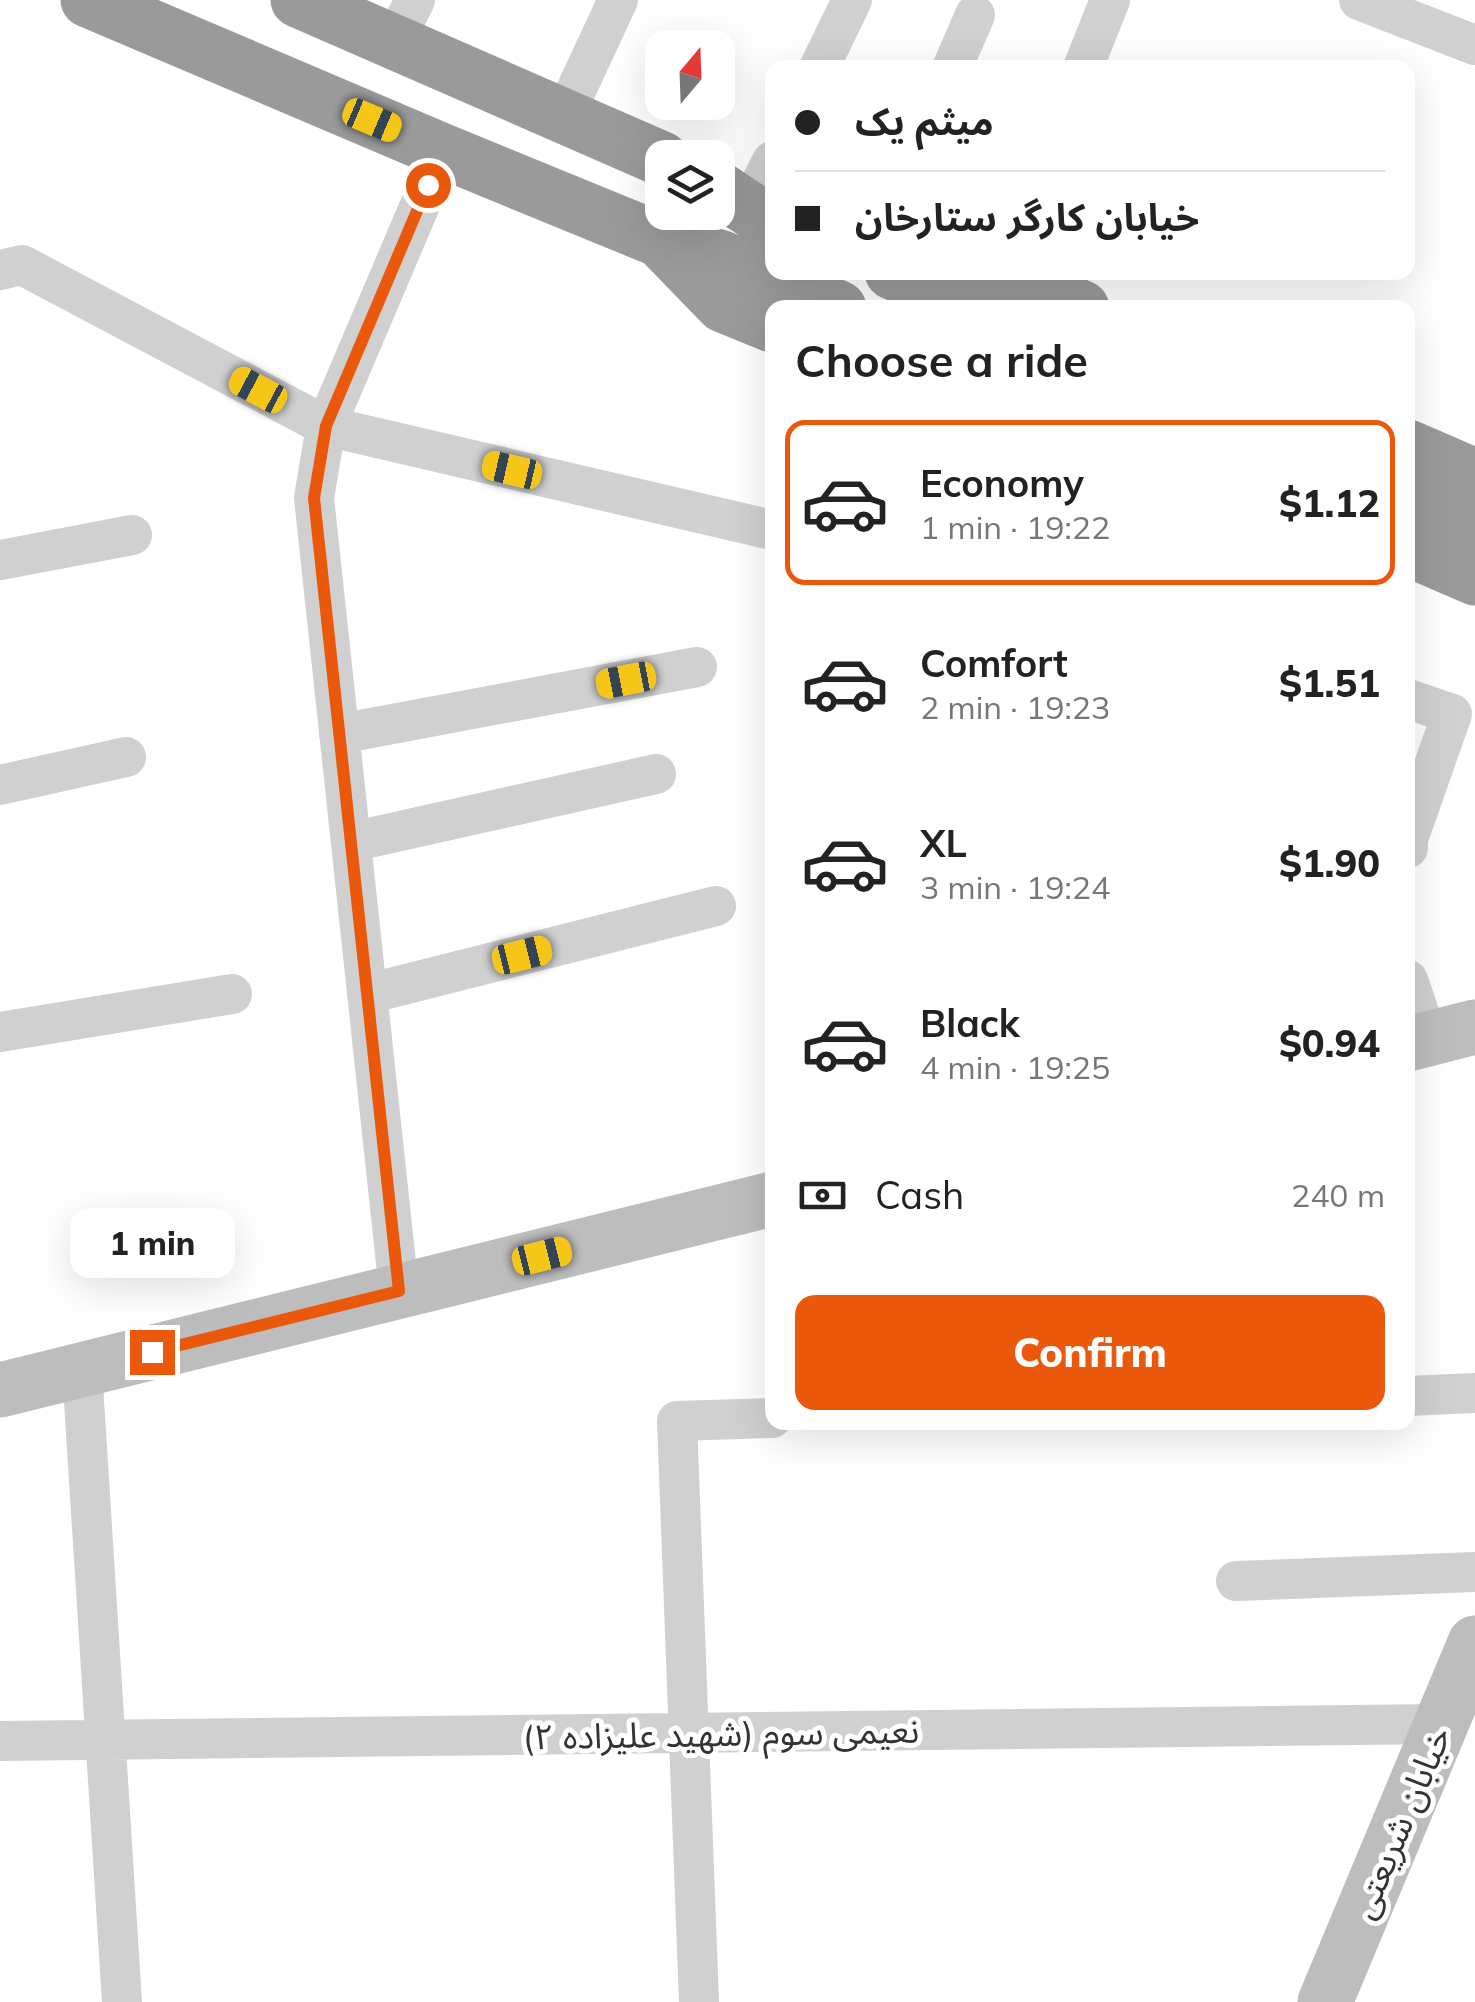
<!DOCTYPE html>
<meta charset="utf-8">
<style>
:root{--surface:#fff;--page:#f2f2f2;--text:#222;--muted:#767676;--line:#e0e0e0;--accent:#ea580c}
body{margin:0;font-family:Mulish,"Noto Sans Arabic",sans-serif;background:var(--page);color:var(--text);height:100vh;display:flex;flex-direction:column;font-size:38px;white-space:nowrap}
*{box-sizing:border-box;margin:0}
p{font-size:32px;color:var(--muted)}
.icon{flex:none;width:55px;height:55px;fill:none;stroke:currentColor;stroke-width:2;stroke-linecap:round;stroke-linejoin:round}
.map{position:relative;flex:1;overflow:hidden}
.drawer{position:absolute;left:765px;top:300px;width:650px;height:1130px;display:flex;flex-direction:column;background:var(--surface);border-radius:20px;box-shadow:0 10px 40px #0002}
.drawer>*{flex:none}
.hud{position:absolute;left:765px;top:60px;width:650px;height:220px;border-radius:20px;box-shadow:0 10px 40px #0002;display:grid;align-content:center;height:220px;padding:0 30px;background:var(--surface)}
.needle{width:65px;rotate:19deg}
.controls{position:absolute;left:645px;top:30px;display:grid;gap:20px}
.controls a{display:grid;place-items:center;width:90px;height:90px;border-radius:20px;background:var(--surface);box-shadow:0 10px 40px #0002;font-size:50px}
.end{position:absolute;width:45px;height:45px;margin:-22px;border:12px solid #ea580c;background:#fff;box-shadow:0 0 0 5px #fff}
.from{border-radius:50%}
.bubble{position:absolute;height:70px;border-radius:20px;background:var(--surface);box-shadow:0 10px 40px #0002;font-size:32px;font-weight:800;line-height:70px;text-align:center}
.car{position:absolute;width:30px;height:60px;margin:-30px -15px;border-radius:12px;box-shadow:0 0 8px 2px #0007;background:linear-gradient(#f5c518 24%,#345 0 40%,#f5c518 0 76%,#345 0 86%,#f5c518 0)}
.hud b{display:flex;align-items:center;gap:35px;height:95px;font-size:38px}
.hud b+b{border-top:2px solid var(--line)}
.hud i{width:25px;height:25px;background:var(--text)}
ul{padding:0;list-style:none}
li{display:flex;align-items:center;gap:30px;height:165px;margin:0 20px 15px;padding:0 10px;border:5px solid transparent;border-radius:20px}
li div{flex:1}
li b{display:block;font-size:38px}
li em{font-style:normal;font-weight:800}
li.on{border-color:var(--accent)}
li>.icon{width:90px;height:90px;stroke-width:1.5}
h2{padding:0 30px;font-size:45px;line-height:120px}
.pay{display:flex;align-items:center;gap:25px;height:110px;padding:0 30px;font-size:38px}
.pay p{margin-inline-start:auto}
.primary-button{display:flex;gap:20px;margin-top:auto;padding:20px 30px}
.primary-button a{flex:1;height:115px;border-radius:20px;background:var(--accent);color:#fff;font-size:40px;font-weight:800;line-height:115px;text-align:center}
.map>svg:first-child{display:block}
</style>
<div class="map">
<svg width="1475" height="2002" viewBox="0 0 1475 2002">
<rect width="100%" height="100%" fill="#fff"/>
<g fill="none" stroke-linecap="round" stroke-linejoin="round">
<path stroke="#d0d0d0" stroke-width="40" d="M 1359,0 L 1475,45
M 394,42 L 415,0
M 819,68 L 852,0
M 952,68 L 975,15
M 1083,68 L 1110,0
M 564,116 L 618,0
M 763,179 L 772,161
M 0,270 L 22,265 L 326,426 L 772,530
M 0,560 L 132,535
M 1408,699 L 1452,714 L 1408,839 L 1408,848
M 339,734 L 697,667
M 0,785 L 126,757
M 351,842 L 656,774
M 1408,980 L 1428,1039
M 367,994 L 716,906
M 0,1032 L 232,994
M 399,1291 L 314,498 L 326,426 L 443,151
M 82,1369 L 122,2002
M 1408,1396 L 1475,1393
M 1236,1581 L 1475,1572
M 0,1741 L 1441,1724
M 699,2002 L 677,1421 L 772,1418"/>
<path stroke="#bdbdbd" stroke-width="55" d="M 1408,1044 L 1475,1027
M 0,1390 L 772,1199
M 1325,2002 L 1475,1643"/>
<path stroke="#9a9a9a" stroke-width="55" d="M 88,0 L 443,151 L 660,240 L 722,258 L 839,308
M 298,0 L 662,159
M 718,188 L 758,215 L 772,221
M 662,242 L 723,305 L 772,325
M 892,272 L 974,308
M 1001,272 L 1082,308
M 1408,447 L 1475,476
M 1408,494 L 1475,523
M 1408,549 L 1475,578"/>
</g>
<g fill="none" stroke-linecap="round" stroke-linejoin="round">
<path stroke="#ea580c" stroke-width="12" d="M 152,1352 L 399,1291 L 314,498 L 326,426 L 428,185"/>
</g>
<g text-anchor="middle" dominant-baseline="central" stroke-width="10" stroke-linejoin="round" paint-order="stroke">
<g font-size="35" fill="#333" stroke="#fff">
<text transform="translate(721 1733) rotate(-1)">نعیمی سوم (شهید علیزاده ۲)</text>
<text transform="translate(1400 1822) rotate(-67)">خیابان شریعتی</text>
</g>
</g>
</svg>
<div class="controls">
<a><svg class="needle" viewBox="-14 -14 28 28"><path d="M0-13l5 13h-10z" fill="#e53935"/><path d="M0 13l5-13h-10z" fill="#767676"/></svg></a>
<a><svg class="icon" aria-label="layers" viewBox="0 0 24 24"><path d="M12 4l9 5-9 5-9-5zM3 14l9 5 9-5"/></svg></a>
</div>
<i class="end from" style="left:428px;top:185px"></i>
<i class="end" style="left:152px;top:1352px"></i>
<div class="bubble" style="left:70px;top:1208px;width:165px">1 min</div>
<i class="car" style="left:372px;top:120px;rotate:113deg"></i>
<i class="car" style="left:258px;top:390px;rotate:298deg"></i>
<i class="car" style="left:512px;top:470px;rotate:283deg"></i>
<i class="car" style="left:626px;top:680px;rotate:259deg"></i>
<i class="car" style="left:522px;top:955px;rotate:76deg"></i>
<i class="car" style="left:542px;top:1256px;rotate:76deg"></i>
<div class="hud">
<b><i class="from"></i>میثم یک</b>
<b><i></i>خیابان کارگر ستارخان</b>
</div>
<section class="drawer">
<h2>Choose a ride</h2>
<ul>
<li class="on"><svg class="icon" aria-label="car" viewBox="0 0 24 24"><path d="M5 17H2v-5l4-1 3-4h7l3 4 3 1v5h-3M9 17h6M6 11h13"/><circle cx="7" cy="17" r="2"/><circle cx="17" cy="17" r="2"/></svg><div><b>Economy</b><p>1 min · 19:22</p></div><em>$1.12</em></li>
<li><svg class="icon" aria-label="car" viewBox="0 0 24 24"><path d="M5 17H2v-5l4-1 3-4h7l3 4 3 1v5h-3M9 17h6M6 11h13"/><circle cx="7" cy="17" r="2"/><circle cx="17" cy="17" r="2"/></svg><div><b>Comfort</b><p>2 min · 19:23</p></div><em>$1.51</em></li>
<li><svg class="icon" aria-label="car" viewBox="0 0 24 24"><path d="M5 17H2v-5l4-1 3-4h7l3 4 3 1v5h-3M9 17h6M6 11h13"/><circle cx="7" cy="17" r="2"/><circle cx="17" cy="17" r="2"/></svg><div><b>XL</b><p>3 min · 19:24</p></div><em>$1.90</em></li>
<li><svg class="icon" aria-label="car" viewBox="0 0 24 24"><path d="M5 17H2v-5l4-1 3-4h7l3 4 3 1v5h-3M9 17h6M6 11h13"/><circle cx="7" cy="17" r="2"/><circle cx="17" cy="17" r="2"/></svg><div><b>Black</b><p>4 min · 19:25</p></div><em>$0.94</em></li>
</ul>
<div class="pay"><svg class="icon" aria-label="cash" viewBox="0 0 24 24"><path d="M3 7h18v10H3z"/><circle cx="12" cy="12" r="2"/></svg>Cash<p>240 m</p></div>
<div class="primary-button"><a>Confirm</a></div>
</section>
</div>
